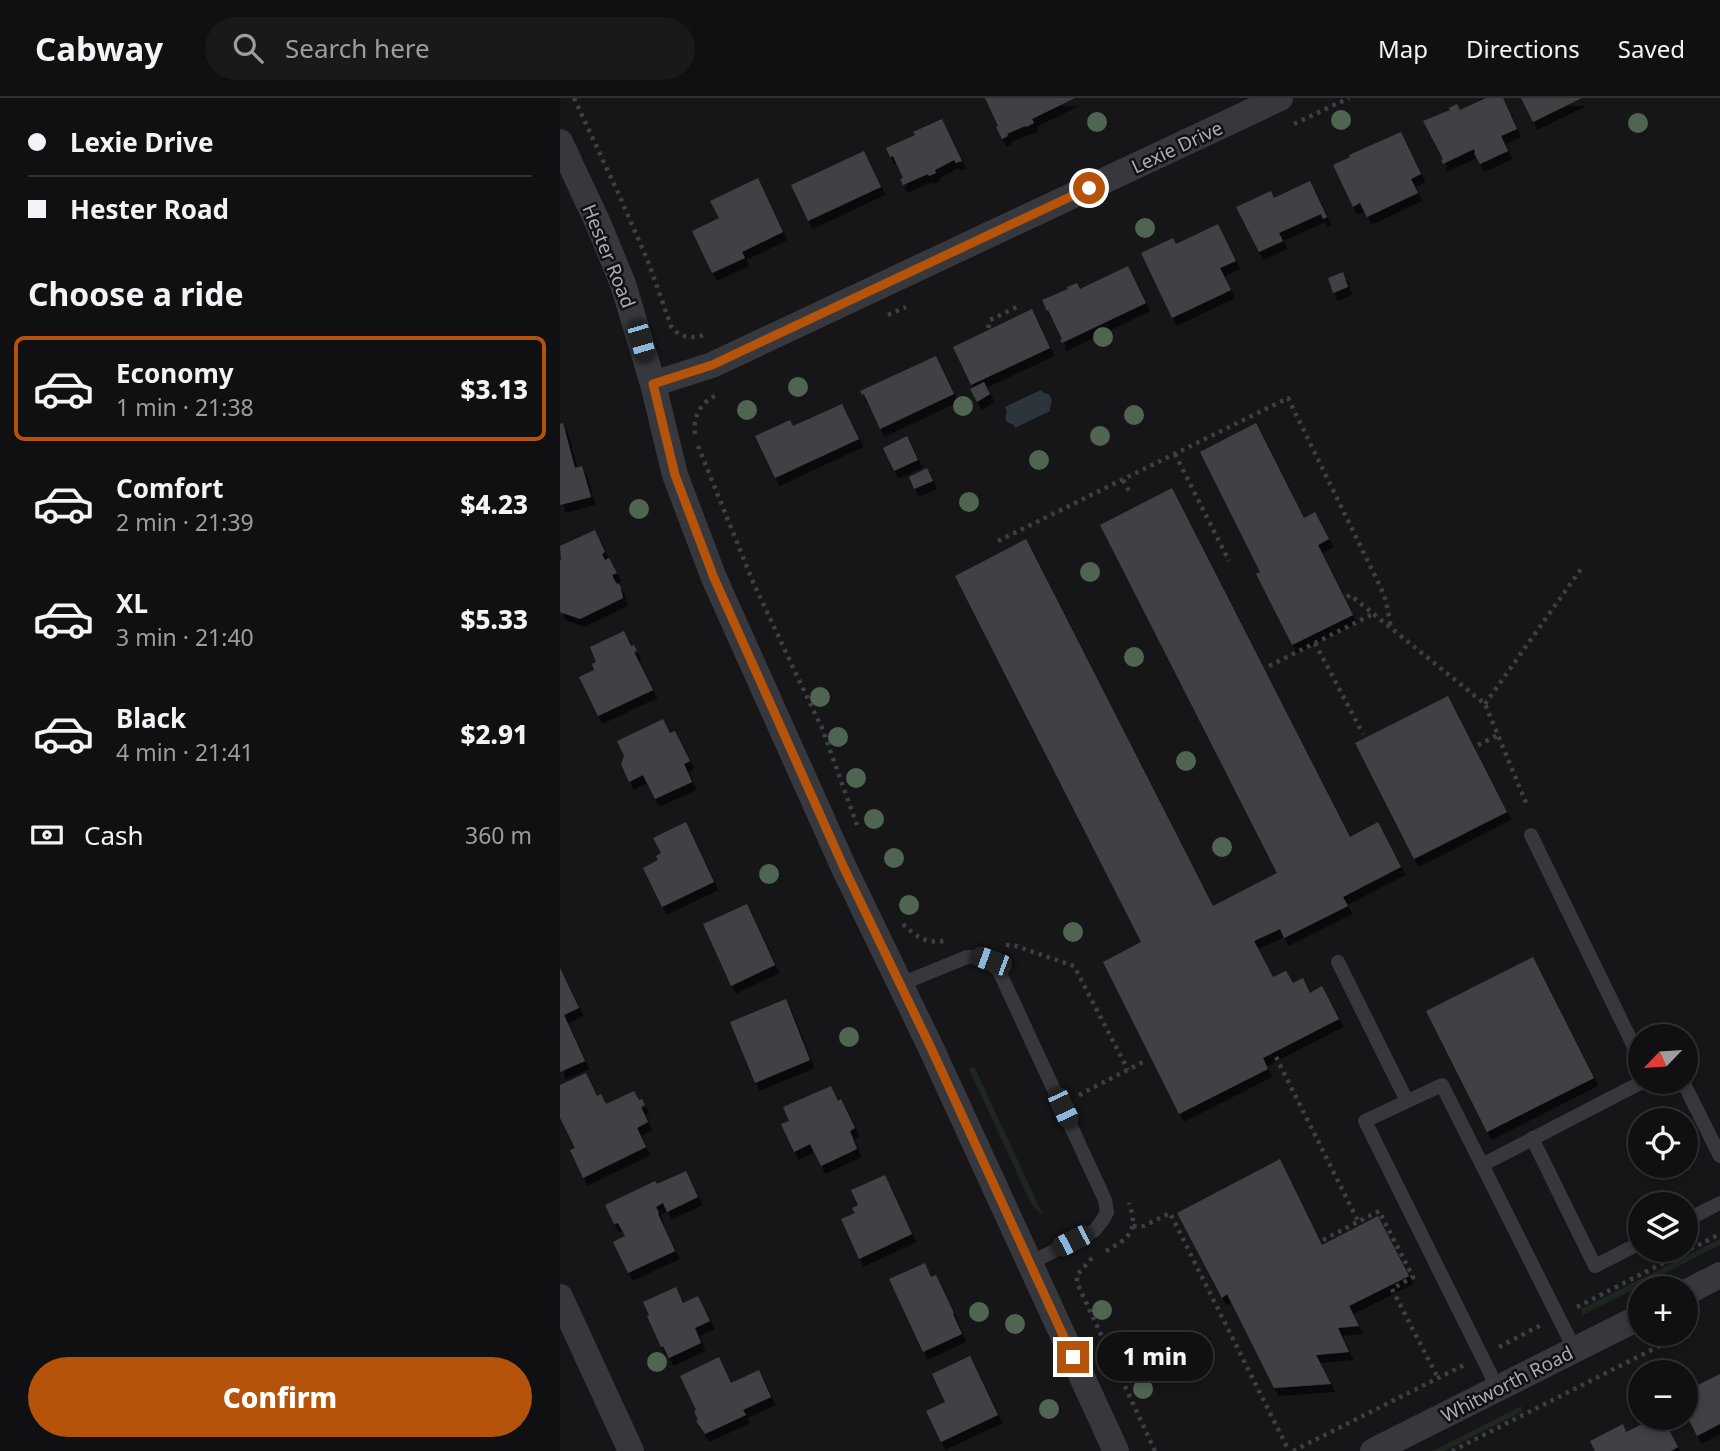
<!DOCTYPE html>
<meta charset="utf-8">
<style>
:root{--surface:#101012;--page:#19191b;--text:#f1f3f6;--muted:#9c9d9f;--line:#303032;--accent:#b45309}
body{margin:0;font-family:"Noto Sans",sans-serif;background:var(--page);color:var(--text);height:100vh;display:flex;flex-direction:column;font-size:26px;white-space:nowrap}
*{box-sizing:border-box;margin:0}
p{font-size:23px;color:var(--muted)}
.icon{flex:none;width:38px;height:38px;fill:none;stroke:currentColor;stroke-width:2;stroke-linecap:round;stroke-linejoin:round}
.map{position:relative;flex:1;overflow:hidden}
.drawer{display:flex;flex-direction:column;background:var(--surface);width:560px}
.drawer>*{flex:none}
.guide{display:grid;align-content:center;height:154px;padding:0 28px;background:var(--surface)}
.needle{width:46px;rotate:245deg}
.controls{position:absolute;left:1068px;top:926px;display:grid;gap:14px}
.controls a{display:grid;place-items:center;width:70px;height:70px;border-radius:50%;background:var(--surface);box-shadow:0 4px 10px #0003,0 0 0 2px var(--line);font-size:35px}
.end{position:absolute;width:32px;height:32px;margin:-16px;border:9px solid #b45309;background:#fff;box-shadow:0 0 0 4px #fff}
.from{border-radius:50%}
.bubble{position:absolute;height:49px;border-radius:24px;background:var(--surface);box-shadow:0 4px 10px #0003,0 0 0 2px var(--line);font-size:23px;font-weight:800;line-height:49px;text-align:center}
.car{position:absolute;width:21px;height:42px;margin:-21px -10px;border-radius:9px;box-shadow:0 0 5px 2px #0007;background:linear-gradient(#222 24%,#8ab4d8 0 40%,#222 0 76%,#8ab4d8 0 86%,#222 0)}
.guide b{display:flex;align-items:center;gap:24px;height:66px;font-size:26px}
.guide b+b{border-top:2px solid var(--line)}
.guide i{width:18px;height:18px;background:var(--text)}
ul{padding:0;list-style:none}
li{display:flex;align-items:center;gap:21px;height:105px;margin:0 14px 10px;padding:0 14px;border:4px solid transparent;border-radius:10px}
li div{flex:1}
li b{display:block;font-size:26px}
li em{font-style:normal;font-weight:800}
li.on{border-color:var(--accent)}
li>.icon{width:63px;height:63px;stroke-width:1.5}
h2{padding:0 28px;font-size:32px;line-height:84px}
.pay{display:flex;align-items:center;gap:18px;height:77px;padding:0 28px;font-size:26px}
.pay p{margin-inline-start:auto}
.primary-button{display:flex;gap:14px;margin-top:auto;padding:14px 28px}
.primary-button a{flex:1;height:80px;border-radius:42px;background:var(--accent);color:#fff;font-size:28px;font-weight:800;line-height:80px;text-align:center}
header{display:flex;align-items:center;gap:42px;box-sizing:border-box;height:98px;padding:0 35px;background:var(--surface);border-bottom:2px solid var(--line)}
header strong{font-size:33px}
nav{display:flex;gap:38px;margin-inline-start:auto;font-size:24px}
.search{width:490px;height:63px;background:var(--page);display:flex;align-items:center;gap:18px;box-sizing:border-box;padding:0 24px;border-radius:38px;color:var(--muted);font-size:26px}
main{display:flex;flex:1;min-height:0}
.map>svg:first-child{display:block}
</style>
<header>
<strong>Cabway</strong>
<div class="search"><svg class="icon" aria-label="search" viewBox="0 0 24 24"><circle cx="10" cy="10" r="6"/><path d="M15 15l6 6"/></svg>Search here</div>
<nav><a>Map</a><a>Directions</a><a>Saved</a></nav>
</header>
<main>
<section class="drawer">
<div class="guide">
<b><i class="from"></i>Lexie Drive</b>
<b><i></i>Hester Road</b>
</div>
<h2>Choose a ride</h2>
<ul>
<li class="on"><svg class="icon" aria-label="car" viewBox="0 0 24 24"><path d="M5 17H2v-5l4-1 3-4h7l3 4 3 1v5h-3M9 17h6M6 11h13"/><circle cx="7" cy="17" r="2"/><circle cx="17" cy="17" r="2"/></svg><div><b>Economy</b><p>1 min · 21:38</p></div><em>$3.13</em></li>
<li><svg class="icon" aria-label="car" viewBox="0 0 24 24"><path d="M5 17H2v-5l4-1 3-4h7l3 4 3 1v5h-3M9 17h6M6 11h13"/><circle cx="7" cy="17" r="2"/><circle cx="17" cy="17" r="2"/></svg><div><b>Comfort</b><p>2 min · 21:39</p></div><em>$4.23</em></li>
<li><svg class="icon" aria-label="car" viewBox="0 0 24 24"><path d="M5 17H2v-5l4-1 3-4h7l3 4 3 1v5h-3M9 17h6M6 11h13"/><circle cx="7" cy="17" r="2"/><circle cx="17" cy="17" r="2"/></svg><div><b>XL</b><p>3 min · 21:40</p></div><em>$5.33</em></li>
<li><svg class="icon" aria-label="car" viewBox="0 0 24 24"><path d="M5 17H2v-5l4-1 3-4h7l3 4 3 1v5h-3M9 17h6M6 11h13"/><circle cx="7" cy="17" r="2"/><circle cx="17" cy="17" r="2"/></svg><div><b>Black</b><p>4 min · 21:41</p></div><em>$2.91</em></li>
</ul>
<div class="pay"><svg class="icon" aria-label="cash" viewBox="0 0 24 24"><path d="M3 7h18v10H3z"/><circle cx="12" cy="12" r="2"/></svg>Cash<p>360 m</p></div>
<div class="primary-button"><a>Confirm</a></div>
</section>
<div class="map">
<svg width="1160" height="1353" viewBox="0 0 1160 1353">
<defs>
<filter id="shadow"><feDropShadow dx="4.5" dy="8" stdDeviation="0" flood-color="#0009"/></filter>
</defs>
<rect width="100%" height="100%" fill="#161618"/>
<path fill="#1e261f" d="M 414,968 L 483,1117 L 475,1110 L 469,1101 L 409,971 Z
M 1160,1141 L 1160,1147 L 1023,1217 L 1021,1211 Z
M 961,1308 L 963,1313 L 884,1353 L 872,1353 Z"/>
<path fill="#2c353c" d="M 481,292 L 483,295 L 489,296 L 492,302 L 490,310 L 490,313 L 455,330 L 454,327 L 447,324 L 445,321 L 447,313 L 445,309 Z"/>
<path fill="#404145" filter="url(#shadow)" d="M 425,0 L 515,0 L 472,21 L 474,25 L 466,29 L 465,28 L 447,36 L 448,38 L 442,41 L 436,29 L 438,28 Z
M 926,0 L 943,0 L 957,31 L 941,38 L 948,53 L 920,66 L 914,55 L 915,54 L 914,51 L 883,66 L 881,62 L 883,61 L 863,23 L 890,12 L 889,10 L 897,6 L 900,12 Z
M 961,0 L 1022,0 L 973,24 Z
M 382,21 L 402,63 L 396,65 L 394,62 L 375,72 L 376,75 L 369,78 L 368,76 L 343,87 L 340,81 L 343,80 L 333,58 L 330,59 L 326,50 L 355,37 L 353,34 Z
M 841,34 L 861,76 L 851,81 L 858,95 L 807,119 L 800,105 L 793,109 L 773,67 L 790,59 L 789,57 Z
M 304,53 L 321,89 L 248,123 L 231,87 Z
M 198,80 L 223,134 L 182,154 L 185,160 L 152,175 L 132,133 L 159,120 L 150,103 Z
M 750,83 L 767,119 L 763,121 L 761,116 L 719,135 L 723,143 L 699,154 L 676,109 L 711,93 L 714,100 Z
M 658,126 L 676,163 L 660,170 L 671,192 L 612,220 L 581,155 L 613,140 L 616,146 Z
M 568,168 L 586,205 L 502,245 L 500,242 L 502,241 L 488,212 L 487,213 L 482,202 L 508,191 L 507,189 L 517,185 L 520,191 Z
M 783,174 L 788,189 L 773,195 L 768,180 Z
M 472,211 L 490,250 L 411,287 L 393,249 Z
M 376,258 L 394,296 L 320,331 L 304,296 L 302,297 L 300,293 Z
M 424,284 L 430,296 L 417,304 L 410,291 Z
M 282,306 L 299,341 L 215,380 L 195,338 L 230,322 L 233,328 Z
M 3,325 L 15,370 L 22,368 L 31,399 L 0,407 L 0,326 Z
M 696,325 L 744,420 L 755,414 L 769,441 L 758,447 L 793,517 L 732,547 L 696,476 L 700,474 L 640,354 Z
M 347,338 L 358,362 L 334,373 L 323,350 Z
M 367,370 L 373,383 L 354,391 L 349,379 Z
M 612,390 L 790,739 L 818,724 L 841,769 L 783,799 L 788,808 L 724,840 L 720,831 L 694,843 L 713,879 L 726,873 L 733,885 L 743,880 L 750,895 L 762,888 L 779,921 L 703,960 L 708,971 L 619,1016 L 543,864 L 581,844 L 395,478 L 466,441 L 653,808 L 717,775 L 540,427 Z
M 35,432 L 45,454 L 42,456 L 45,462 L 49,460 L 57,475 L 52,477 L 56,485 L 60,487 L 63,500 L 20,521 L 0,514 L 0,462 L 1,462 L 0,448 Z
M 64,533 L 71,548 L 74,547 L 77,553 L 74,554 L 93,592 L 38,618 L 19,579 L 34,572 L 32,566 L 36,564 L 30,549 Z
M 888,598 L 947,714 L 854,761 L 795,645 Z
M 103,621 L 110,635 L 115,633 L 130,663 L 124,666 L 132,684 L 95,701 L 83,677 L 69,684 L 61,666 L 64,658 L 57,643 Z
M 126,724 L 154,784 L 102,809 L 83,770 L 98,762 L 96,758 L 101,755 L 93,740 Z
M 187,806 L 215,867 L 171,888 L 143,826 Z
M 973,859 L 1034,980 L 927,1034 L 866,913 Z
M 0,870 L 19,910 L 4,917 L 25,963 L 0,974 Z
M 226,901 L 250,962 L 195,985 L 170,924 Z
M 26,975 L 37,998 L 41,996 L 46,1006 L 74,993 L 79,1002 L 82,1001 L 85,1007 L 81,1009 L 88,1024 L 77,1030 L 86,1049 L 23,1080 L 10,1052 L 15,1050 L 0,1020 L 0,987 Z
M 271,988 L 278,1003 L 281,1001 L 295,1030 L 290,1033 L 297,1051 L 261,1068 L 250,1046 L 234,1054 L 221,1026 L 229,1023 L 223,1009 Z
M 720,1061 L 762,1147 L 818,1118 L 849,1178 L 789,1208 L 799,1228 L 778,1230 L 789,1254 L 756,1257 L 771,1286 L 714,1290 L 667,1196 L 662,1200 L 617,1115 Z
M 126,1073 L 138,1099 L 107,1114 L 103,1105 L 96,1109 L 99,1115 L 98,1116 L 115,1153 L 68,1175 L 53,1144 L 65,1138 L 58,1125 L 54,1126 L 45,1107 L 95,1083 L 97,1086 Z
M 325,1077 L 352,1136 L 299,1161 L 281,1121 L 295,1115 L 292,1110 L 298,1107 L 291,1092 Z
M 365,1165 L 371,1179 L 376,1177 L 394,1215 L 393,1216 L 402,1236 L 363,1254 L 329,1181 Z
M 116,1189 L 123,1205 L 138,1198 L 150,1223 L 135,1230 L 141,1245 L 109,1260 L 103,1248 L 101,1249 L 87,1218 L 89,1217 L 83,1204 Z
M 410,1258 L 438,1317 L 381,1344 L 366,1313 L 385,1304 L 372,1276 Z
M 159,1259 L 171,1285 L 199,1272 L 211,1299 L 183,1312 L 186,1317 L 145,1336 L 136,1323 L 138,1322 L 134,1313 L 136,1312 L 120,1278 Z
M 1160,1276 L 1160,1326 L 1137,1338 L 1125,1314 L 1125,1297 L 1139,1290 L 1138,1287 Z
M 1095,1320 L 1103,1320 L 1118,1349 L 1111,1353 L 1035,1353 L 1030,1343 L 1063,1326 L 1066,1334 Z"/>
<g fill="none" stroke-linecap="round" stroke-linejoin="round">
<path stroke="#3d3f44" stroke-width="4.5" stroke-dasharray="3.5 5" stroke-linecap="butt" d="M 14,0 L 60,99 L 89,166 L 111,228 C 120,241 133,241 147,236
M 734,26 L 789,0
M 328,217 L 346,209
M 428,230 L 430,222 L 457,209
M 135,336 C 133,316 141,305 158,296
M 138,348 L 193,484 L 237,578 L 262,630 L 297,727
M 615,356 L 669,463
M 563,382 L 570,395
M 438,443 L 728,300 L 820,488 L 826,503 L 831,530
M 787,499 L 790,497 L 925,606 L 967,707
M 755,545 L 803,636
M 709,568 L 813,516
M 925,606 L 1021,471
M 918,647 L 938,637
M 343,826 C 355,838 366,846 384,843
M 446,847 L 453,847 L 514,868 L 568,972
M 716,959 L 798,1123
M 519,997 L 583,964
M 573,1128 L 584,1128 L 610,1115 L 729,1353
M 763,1142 L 819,1113 L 853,1179 L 832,1191 L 878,1280
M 546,1153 C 569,1140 579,1133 569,1105
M 532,1160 L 517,1177 L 517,1185 L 595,1353
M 1017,1209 L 1160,1136
M 939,1249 L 981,1227
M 733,1353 L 904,1267
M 892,1353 L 1123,1236"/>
<path stroke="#37383d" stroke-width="14" d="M 971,737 L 1080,961
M 778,864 L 847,1003
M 341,886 L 407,859 C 422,858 430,862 439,873 L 545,1102 L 547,1114 L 542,1123 L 534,1133 L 470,1165
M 1123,984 L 1160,1058
M 972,1040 L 1035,1168 L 1080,1145
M 922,1067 L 1082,984
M 1125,1123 L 1160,1105
M 938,1291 L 805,1023 L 882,987 L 1015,1252"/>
<path stroke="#37383d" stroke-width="26" d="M 0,44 L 38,125 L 63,186 L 93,286 L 115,377 L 154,480 L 284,770 L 371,950 L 556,1353
M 93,286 L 152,267 L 720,0
M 1125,1195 L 1160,1177
M 0,1199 L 71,1353
M 813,1353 L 1080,1219"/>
</g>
<g fill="#506452">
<circle cx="781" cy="22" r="10"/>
<circle cx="537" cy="24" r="10"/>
<circle cx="1078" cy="25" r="10"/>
<circle cx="585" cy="130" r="10"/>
<circle cx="543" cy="239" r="10"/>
<circle cx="238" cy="289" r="10"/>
<circle cx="403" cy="308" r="10"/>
<circle cx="187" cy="312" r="10"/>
<circle cx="574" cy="317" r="10"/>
<circle cx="540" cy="338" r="10"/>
<circle cx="479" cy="362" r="10"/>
<circle cx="409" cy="404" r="10"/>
<circle cx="79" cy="411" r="10"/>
<circle cx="530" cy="474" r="10"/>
<circle cx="574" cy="559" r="10"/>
<circle cx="260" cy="599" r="10"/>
<circle cx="278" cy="639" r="10"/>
<circle cx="626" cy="663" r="10"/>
<circle cx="296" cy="680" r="10"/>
<circle cx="314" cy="721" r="10"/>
<circle cx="662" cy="749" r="10"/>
<circle cx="334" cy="760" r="10"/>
<circle cx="209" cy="776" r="10"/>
<circle cx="349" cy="807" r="10"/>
<circle cx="513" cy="834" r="10"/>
<circle cx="289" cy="939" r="10"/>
<circle cx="542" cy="1212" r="10"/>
<circle cx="419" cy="1214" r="10"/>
<circle cx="455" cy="1226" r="10"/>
<circle cx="562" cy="1253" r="10"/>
<circle cx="97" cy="1264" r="10"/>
<circle cx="583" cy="1291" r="10"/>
<circle cx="489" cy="1311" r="10"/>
</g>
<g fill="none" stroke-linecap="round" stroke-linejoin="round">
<path stroke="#b45309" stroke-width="9" d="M 513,1259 L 371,950 L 284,770 L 154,480 L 115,377 L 93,286 L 152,267 L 529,90"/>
</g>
<g text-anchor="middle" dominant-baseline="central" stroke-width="5" stroke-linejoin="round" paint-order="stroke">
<g font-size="19" fill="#a8adb8" stroke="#111113">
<text transform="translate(617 49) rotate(-25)">Lexie Drive</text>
<text transform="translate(49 158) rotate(68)">Hester Road</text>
<text transform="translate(947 1286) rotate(-27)">Whitworth Road</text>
</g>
</g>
</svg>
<div class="controls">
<a><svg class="needle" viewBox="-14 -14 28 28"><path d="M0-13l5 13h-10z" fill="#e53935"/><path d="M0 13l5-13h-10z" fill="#9c9d9f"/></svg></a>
<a><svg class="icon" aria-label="locate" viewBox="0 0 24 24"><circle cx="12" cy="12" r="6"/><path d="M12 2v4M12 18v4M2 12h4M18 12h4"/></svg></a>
<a><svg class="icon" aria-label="layers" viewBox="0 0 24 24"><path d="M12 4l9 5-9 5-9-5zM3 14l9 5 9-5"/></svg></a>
<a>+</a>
<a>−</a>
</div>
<i class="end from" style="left:529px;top:90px"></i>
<i class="end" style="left:513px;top:1259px"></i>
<div class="bubble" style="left:537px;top:1234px;width:116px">1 min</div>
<i class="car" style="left:81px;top:243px;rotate:164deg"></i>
<i class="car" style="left:431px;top:863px;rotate:290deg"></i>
<i class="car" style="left:503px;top:1010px;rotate:155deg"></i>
<i class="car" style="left:512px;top:1143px;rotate:243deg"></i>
</div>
</main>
